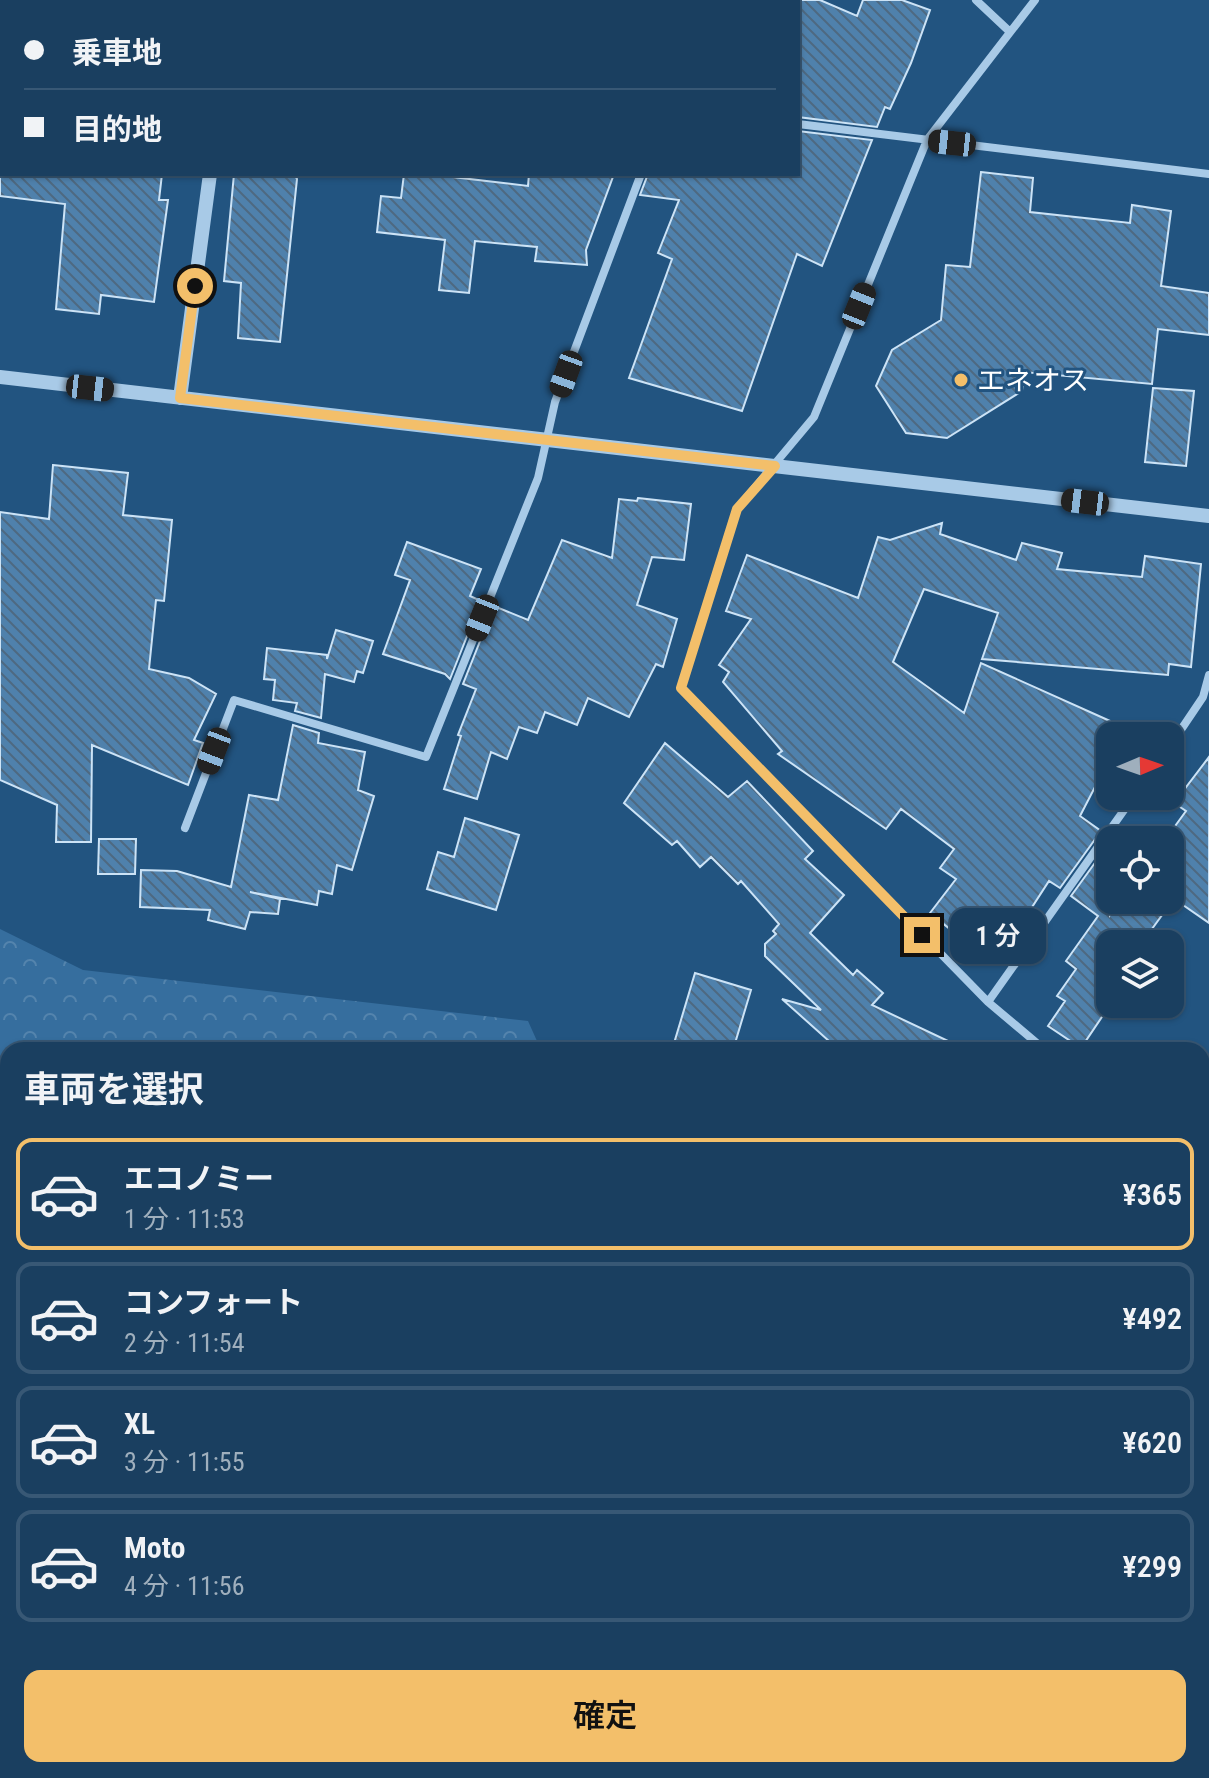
<!DOCTYPE html>
<html lang="ja">
<meta charset="utf-8">
<style>
:root{--surface:#1a3f60;--page:#234666;--text:#f1f3f6;--muted:#9fafbd;--line:#385875;--accent:#f3bf6a}
body{margin:0;font-family:"Roboto Condensed","Noto Sans JP",sans-serif;background:var(--page);color:var(--text);height:100vh;display:flex;flex-direction:column;font-size:30px;white-space:nowrap}
*{box-sizing:border-box;margin:0}
p{font-size:26px;color:var(--muted)}
.icon{flex:none;width:44px;height:44px;fill:none;stroke:currentColor;stroke-width:2;stroke-linecap:round;stroke-linejoin:round}
.map{position:relative;flex:1;overflow:hidden}
.sheet{position:absolute;left:0px;top:1042px;width:1210px;height:736px;display:flex;flex-direction:column;background:var(--surface);border-radius:24px 24px 0 0;box-shadow:0 2px 6px #0004,0 0 0 2px var(--line)}
.sheet>*{flex:none}
.hud{position:absolute;left:0px;top:0px;width:800px;height:176px;box-shadow:0 2px 6px #0004,0 0 0 2px var(--line);display:grid;align-content:center;height:176px;padding:0 24px;background:var(--surface)}
.needle{width:52px;rotate:88deg}
.buttons{position:absolute;left:1096px;top:722px;display:grid;gap:16px}
.buttons a{display:grid;place-items:center;width:88px;height:88px;border-radius:16px;background:var(--surface);box-shadow:0 2px 6px #0004,0 0 0 2px var(--line);font-size:40px}
.end{position:absolute;width:36px;height:36px;margin:-18px;border:10px solid #f3bf6a;background:#111;box-shadow:0 0 0 4px #111}
.from{border-radius:50%}
.bubble{position:absolute;height:56px;border-radius:16px;background:var(--surface);box-shadow:0 2px 6px #0004,0 0 0 2px var(--line);font-size:26px;font-weight:600;line-height:56px;text-align:center}
.car{position:absolute;width:24px;height:48px;margin:-24px -12px;border-radius:10px;box-shadow:0 0 6px 2px #0007;background:linear-gradient(#222 24%,#8ab4d8 0 40%,#222 0 76%,#8ab4d8 0 86%,#222 0)}
.hud b{display:flex;align-items:center;gap:28px;height:76px;font-size:30px}
.hud b+b{border-top:2px solid var(--line)}
.hud i{width:20px;height:20px;background:var(--text)}
ul{padding:0;list-style:none}
li{display:flex;align-items:center;gap:24px;height:112px;margin:0 16px 12px;padding:0 8px;border:4px solid var(--line);border-radius:16px}
li div{flex:1}
li b{display:block;font-size:30px}
li em{font-style:normal;font-weight:600}
li.active{border-color:var(--accent)}
li>.icon{width:72px;height:72px;stroke-width:1.5}
h2{padding:0 24px;font-size:36px;line-height:96px}
.action{display:flex;gap:16px;margin-top:auto;padding:16px 24px}
.action a{flex:1;height:92px;border-radius:16px;background:var(--accent);color:#111;font-size:32px;font-weight:600;line-height:92px;text-align:center}
.map>svg:first-child{display:block}
</style>
<div class="map">
<svg width="1209" height="1778" viewBox="0 0 1209 1778">
<defs>
<pattern id="forest-crowns" width="20" height="18" patternUnits="userSpaceOnUse" patternTransform="scale(2)"><rect width="20" height="18" fill="#366e9e"/><path d="M2 6a3 3 0 1 1 6 0M12 15a3 3 0 1 1 6 0" fill="none" stroke="#5484ad"/></pattern>
<pattern id="building-back-hatch" width="6" height="6" patternUnits="userSpaceOnUse" patternTransform="scale(2)"><rect width="6" height="6" fill="#4f81ac"/><path d="M-1 5l2 2M0 0l6 6M5-1l2 2" fill="none" stroke="#4e6981"/></pattern>
</defs>
<rect width="100%" height="100%" fill="#225480"/>
<path fill="url(#forest-crowns)" d="M 0,929 L 83,970 L 528,1021 L 541,1050 L 8,1050 L 8,1770 L 776,1770 L 784,1778 L 0,1778 Z"/>
<path fill="url(#building-back-hatch)" stroke="#cce3f6" stroke-width="2" d="M 798,0 L 820,0 L 857,16 L 863,0 L 902,0 L 930,10 L 911,63 L 890,109 L 885,107 L 877,127 L 798,117 Z
M 798,131 L 872,140 L 822,266 L 797,254 L 742,411 L 629,378 L 672,259 L 658,253 L 679,200 L 640,195 L 648,174 L 798,174 Z
M 981,172 L 1033,178 L 1030,212 L 1130,223 L 1132,205 L 1171,211 L 1161,286 L 1209,293 L 1209,335 L 1158,329 L 1152,384 L 1024,372 L 1022,391 L 947,438 L 906,433 L 876,386 L 892,350 L 941,320 L 946,265 L 970,267 Z
M 0,174 L 162,174 L 159,200 L 168,200 L 154,302 L 101,295 L 99,314 L 56,309 L 65,204 L 0,196 Z
M 234,174 L 294,174 L 297,179 L 280,342 L 238,338 L 241,283 L 224,281 Z
M 404,174 L 453,174 L 453,177 L 528,186 L 529,174 L 614,174 L 586,250 L 587,265 L 535,261 L 537,247 L 475,241 L 469,293 L 439,290 L 445,240 L 377,232 L 381,196 L 401,198 Z
M 1153,388 L 1194,391 L 1186,466 L 1145,462 Z
M 53,465 L 128,473 L 123,515 L 172,520 L 164,601 L 156,600 L 149,669 L 189,678 L 216,694 L 194,740 L 203,743 L 188,785 L 92,745 L 91,842 L 56,842 L 57,805 L 0,780 L 0,512 L 49,519 Z
M 638,498 L 691,504 L 684,560 L 652,557 L 637,605 L 677,619 L 663,667 L 656,664 L 629,717 L 588,698 L 577,725 L 545,712 L 537,733 L 519,727 L 507,759 L 491,752 L 477,799 L 444,789 L 461,736 L 458,735 L 476,689 L 463,684 L 494,606 L 528,620 L 562,540 L 612,558 L 619,499 L 637,501 Z
M 942,523 L 940,534 L 1016,560 L 1022,543 L 1062,553 L 1057,569 L 1142,577 L 1145,556 L 1201,564 L 1191,667 L 1169,664 L 1168,675 L 982,659 L 998,613 L 924,589 L 893,662 L 964,713 L 981,663 L 1110,721 L 1110,758 L 1080,816 L 1101,831 L 1060,888 L 1049,881 L 1012,938 L 1004,932 L 1000,937 L 993,932 L 990,936 L 972,924 L 961,938 L 930,913 L 956,879 L 940,868 L 954,849 L 901,809 L 886,829 L 778,754 L 782,751 L 723,682 L 729,672 L 719,665 L 751,619 L 726,611 L 747,555 L 858,598 L 878,537 L 890,540 Z
M 407,542 L 481,569 L 470,596 L 481,601 L 450,679 L 445,674 L 383,654 L 410,580 L 395,575 Z
M 336,630 L 373,641 L 363,673 L 357,671 L 354,682 L 325,674 L 321,718 L 295,711 L 297,703 L 273,700 L 275,680 L 264,679 L 267,648 L 327,655 L 327,659 Z
M 293,725 L 319,733 L 318,743 L 365,752 L 358,790 L 374,796 L 352,870 L 337,865 L 332,894 L 319,891 L 317,905 L 250,892 L 280,899 L 278,914 L 250,912 L 245,929 L 208,920 L 210,910 L 140,907 L 141,870 L 177,871 L 231,887 L 249,795 L 278,800 Z
M 665,743 L 728,797 L 747,781 L 813,851 L 805,859 L 844,895 L 810,933 L 853,975 L 857,970 L 883,993 L 872,1005 L 967,1050 L 839,1050 L 782,999 L 821,1010 L 765,956 L 765,944 L 776,934 L 773,931 L 779,924 L 741,881 L 738,884 L 711,857 L 700,867 L 677,841 L 672,845 L 624,803 Z
M 1209,757 L 1209,923 L 1170,896 L 1170,833 L 1186,811 L 1174,803 Z
M 465,818 L 519,835 L 496,910 L 427,889 L 438,852 L 454,857 Z
M 99,839 L 136,839 L 135,874 L 98,874 Z
M 1110,842 L 1110,915 L 1121,900 L 1173,900 L 1141,944 L 1110,944 L 1110,1005 L 1081,1048 L 1048,1026 L 1065,1001 L 1057,996 L 1076,969 L 1066,961 L 1098,916 L 1071,896 Z
M 695,973 L 751,990 L 733,1050 L 672,1050 Z"/>
<g fill="none" stroke-linecap="round" stroke-linejoin="round">
<path stroke="#a8cae7" stroke-width="8" d="M 976,0 L 1009,31
M 1035,0 L 927,140 L 814,417 L 737,509 L 681,688 L 988,1002 L 1045,1050
M 705,2 L 706,0
M 0,32 L 2,32
M 798,124 L 1209,174
M 1170,746 L 1203,697 L 1209,675
M 185,828 L 234,700 L 426,757 L 538,478 L 555,402 L 641,174
M 988,1002 L 1134,796
M 1202,1164 L 1209,1169
M 1202,1639 L 1209,1644
M 960,1770 L 965,1778"/>
<path stroke="#a8cae7" stroke-width="14" d="M 233,2 L 233,0
M 0,377 L 1209,516
M 180,398 L 210,174"/>
</g>
<g fill="none" stroke-linecap="round" stroke-linejoin="round">
<path stroke="#f3bf6a" stroke-width="10" d="M 195,286 L 180,398 L 775,466 L 737,509 L 681,688 L 922,935"/>
</g>
<circle fill="#f3bf6a" stroke="#225480" stroke-width="3" cx="961" cy="380" r="8"/>
<g text-anchor="middle" dominant-baseline="central" stroke-width="6" stroke-linejoin="round" paint-order="stroke">
<g font-size="28" fill="#fff" stroke="#225480" text-anchor="start">
<text x="977" y="380">エネオス</text>
</g>
</g>
</svg>
<div class="buttons">
<a><svg class="needle" viewBox="-14 -14 28 28"><path d="M0-13l5 13h-10z" fill="#e53935"/><path d="M0 13l5-13h-10z" fill="#9fafbd"/></svg></a>
<a><svg class="icon" aria-label="locate" viewBox="0 0 24 24"><circle cx="12" cy="12" r="6"/><path d="M12 2v4M12 18v4M2 12h4M18 12h4"/></svg></a>
<a><svg class="icon" aria-label="layers" viewBox="0 0 24 24"><path d="M12 4l9 5-9 5-9-5zM3 14l9 5 9-5"/></svg></a>
</div>
<i class="end from" style="left:195px;top:286px"></i>
<i class="end" style="left:922px;top:935px"></i>
<div class="bubble" style="left:950px;top:908px;width:96px">1 分</div>
<i class="car" style="left:952px;top:143px;rotate:276deg"></i>
<i class="car" style="left:859px;top:306px;rotate:22deg"></i>
<i class="car" style="left:566px;top:374px;rotate:200deg"></i>
<i class="car" style="left:90px;top:388px;rotate:96deg"></i>
<i class="car" style="left:1085px;top:502px;rotate:277deg"></i>
<i class="car" style="left:482px;top:618px;rotate:202deg"></i>
<i class="car" style="left:214px;top:751px;rotate:201deg"></i>
<div class="hud">
<b><i class="from"></i>乗車地</b>
<b><i></i>目的地</b>
</div>
<section class="sheet">
<h2>車両を選択</h2>
<ul>
<li class="active"><svg class="icon" aria-label="car" viewBox="0 0 24 24"><path d="M5 17H2v-5l4-1 3-4h7l3 4 3 1v5h-3M9 17h6M6 11h13"/><circle cx="7" cy="17" r="2"/><circle cx="17" cy="17" r="2"/></svg><div><b>エコノミー</b><p>1 分 · 11:53</p></div><em>¥365</em></li>
<li><svg class="icon" aria-label="car" viewBox="0 0 24 24"><path d="M5 17H2v-5l4-1 3-4h7l3 4 3 1v5h-3M9 17h6M6 11h13"/><circle cx="7" cy="17" r="2"/><circle cx="17" cy="17" r="2"/></svg><div><b>コンフォート</b><p>2 分 · 11:54</p></div><em>¥492</em></li>
<li><svg class="icon" aria-label="car" viewBox="0 0 24 24"><path d="M5 17H2v-5l4-1 3-4h7l3 4 3 1v5h-3M9 17h6M6 11h13"/><circle cx="7" cy="17" r="2"/><circle cx="17" cy="17" r="2"/></svg><div><b>XL</b><p>3 分 · 11:55</p></div><em>¥620</em></li>
<li><svg class="icon" aria-label="car" viewBox="0 0 24 24"><path d="M5 17H2v-5l4-1 3-4h7l3 4 3 1v5h-3M9 17h6M6 11h13"/><circle cx="7" cy="17" r="2"/><circle cx="17" cy="17" r="2"/></svg><div><b>Moto</b><p>4 分 · 11:56</p></div><em>¥299</em></li>
</ul>
<div class="action"><a>確定</a></div>
</section>
</div>
